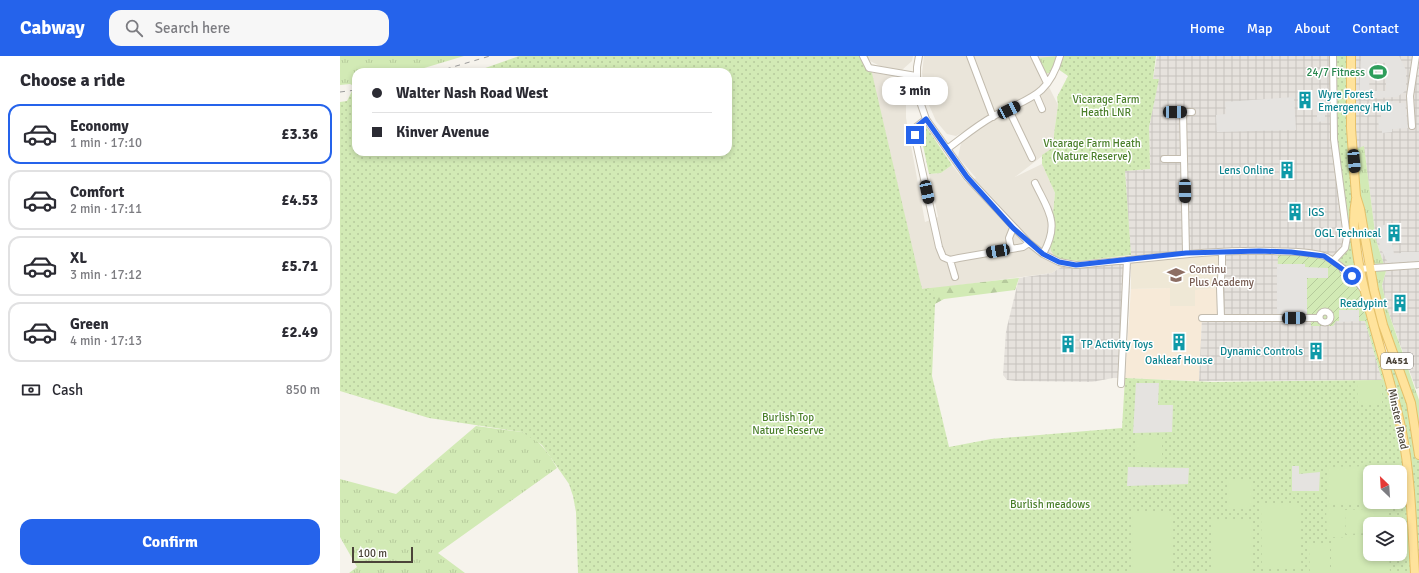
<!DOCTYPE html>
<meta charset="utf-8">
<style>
:root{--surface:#fff;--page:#f7f7f7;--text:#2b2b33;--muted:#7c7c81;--line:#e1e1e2;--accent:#2563eb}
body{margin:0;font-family:Signika,sans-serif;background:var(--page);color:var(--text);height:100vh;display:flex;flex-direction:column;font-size:15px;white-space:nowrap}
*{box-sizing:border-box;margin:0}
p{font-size:13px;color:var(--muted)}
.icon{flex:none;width:22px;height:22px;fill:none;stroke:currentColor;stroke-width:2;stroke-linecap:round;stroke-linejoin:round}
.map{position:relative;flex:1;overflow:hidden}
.details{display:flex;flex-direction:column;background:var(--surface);width:340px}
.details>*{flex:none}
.hud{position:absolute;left:12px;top:12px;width:380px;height:88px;border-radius:12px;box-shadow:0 2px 6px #0003;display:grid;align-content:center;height:88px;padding:0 20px;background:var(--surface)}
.needle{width:26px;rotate:335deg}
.fabs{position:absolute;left:1023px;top:409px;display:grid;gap:8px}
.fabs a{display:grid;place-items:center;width:44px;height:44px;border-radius:8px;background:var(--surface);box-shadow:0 2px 6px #0003;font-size:20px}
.scale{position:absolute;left:12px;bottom:10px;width:61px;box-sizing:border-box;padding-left:4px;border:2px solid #4b4439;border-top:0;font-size:11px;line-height:14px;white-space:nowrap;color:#4b4439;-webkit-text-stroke:3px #fff;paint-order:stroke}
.end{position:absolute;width:18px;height:18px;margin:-9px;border:5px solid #2563eb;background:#fff;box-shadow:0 0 0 2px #fff}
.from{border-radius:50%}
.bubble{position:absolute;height:28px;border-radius:12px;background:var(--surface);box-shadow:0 2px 6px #0003;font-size:13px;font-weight:700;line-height:28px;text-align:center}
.car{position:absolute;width:12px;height:24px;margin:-12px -6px;border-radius:5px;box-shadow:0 0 3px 1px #0007;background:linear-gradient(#222 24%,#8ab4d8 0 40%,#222 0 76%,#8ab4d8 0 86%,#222 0)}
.hud b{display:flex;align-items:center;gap:14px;height:38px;font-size:15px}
.hud b+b{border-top:1px solid var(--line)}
.hud i{width:10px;height:10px;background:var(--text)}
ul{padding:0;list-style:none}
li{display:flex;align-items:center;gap:12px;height:60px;margin:0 8px 6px;padding:0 12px;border:2px solid var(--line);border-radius:12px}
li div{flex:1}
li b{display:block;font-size:15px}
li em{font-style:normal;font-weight:700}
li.on{border-color:var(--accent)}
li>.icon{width:36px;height:36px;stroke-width:1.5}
h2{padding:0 20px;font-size:18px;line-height:48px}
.pay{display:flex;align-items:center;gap:10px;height:44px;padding:0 20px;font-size:15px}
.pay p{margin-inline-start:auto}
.cta{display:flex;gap:8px;margin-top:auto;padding:8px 20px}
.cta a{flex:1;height:46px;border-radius:12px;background:var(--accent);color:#fff;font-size:16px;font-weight:700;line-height:46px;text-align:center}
header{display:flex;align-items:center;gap:24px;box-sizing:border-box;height:56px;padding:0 20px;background:var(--accent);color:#fff}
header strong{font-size:19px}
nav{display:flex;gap:22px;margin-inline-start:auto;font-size:14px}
.search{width:280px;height:36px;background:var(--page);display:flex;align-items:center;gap:10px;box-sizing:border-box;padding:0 14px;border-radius:12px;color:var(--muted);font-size:15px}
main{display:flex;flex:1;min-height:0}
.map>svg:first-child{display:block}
</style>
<header>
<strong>Cabway</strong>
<div class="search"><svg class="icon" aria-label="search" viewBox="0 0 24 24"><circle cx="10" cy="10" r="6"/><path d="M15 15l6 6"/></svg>Search here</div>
<nav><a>Home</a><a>Map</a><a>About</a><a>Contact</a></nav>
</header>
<main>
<section class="details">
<h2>Choose a ride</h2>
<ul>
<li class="on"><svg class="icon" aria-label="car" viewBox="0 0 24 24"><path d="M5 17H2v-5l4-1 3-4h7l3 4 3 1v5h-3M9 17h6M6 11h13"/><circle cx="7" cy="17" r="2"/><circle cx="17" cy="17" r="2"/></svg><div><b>Economy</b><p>1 min · 17:10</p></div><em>£3.36</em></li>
<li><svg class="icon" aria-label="car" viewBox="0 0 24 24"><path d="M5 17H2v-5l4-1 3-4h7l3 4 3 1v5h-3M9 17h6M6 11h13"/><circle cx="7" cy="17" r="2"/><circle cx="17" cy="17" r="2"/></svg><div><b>Comfort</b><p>2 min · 17:11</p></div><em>£4.53</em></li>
<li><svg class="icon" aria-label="car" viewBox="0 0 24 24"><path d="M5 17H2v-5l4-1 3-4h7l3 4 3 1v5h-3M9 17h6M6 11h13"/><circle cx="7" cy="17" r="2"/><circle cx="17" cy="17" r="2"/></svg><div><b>XL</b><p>3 min · 17:12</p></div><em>£5.71</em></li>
<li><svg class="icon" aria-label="car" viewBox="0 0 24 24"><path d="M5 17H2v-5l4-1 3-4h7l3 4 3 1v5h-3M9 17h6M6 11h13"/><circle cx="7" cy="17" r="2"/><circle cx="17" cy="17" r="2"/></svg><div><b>Green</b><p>4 min · 17:13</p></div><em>£2.49</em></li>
</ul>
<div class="pay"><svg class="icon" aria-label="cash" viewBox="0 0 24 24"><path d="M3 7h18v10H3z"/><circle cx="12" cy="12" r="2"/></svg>Cash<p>850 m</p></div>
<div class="cta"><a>Confirm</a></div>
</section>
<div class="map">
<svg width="1079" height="517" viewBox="0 0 1079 517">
<defs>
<pattern id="industrial-grid" width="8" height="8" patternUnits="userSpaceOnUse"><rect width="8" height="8" fill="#e6e2dd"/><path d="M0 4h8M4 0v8" fill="none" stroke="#c7c3be"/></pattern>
<pattern id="grass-tufts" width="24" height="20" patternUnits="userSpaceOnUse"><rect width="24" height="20" fill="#d2eab5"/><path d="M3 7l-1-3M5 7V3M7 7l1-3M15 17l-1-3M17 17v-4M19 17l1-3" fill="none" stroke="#b6ca9c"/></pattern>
<pattern id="forest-firs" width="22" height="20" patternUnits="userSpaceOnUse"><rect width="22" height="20" fill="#d2eab5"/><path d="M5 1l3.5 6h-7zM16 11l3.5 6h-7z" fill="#b6ca9c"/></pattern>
<pattern id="park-dots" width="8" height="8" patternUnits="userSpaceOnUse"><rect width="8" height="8" fill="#d2eab5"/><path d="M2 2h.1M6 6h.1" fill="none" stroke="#b6ca9c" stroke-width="1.8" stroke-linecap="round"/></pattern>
<pattern id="garden-furrows" width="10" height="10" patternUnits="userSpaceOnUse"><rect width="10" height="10" fill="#d2eab5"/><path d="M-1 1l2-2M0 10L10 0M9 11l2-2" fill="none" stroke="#b6ca9c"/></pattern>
</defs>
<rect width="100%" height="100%" fill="#f6f3ec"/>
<path fill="#eae5da" d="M 527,0 L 573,0 L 572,5 L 562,14 L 540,10 L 528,4 Z
M 584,0 L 720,0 L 707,27 L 718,49 L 714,78 L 714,91 L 675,121 L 702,108 L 715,137 L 712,169 L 726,208 L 712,217 L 582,234 L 525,15 L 559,21 L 566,30 L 566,62 L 585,166 L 598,161 L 589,118 L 601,117 L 612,109 L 626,127 L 636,122 L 618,101 L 621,87 L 629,80 L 625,75 L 616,80 L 607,78 L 596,65 L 585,40 L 582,17 Z"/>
<path fill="#f7ead8" d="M 830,232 L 830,250 L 855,250 L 855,234 L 880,232 L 881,261 L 862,263 L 859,325 L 785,322 L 791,233 Z"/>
<path fill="url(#industrial-grid)" d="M 817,0 L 993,0 L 1007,181 L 971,262 L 971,270 L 995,265 L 1025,265 L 1042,324 L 859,325 L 862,262 L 881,261 L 880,232 L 791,204 L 785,322 L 773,322 L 752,326 L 676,325 L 667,324 L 663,319 L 666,275 L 679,222 L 712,217 L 726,208 L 791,203 L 785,115 L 810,113 L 809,71 L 818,24 L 813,23 Z
M 1011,0 L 1079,0 L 1079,332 L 1076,333 L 1047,252 L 1042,229 L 1046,215 L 1036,184 L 1024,91 L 1013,94 Z"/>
<path fill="#efe8d6" d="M 882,196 L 880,232 L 855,234 L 855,250 L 830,250 L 830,232 L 791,233 L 791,204 Z"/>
<path fill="url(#grass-tufts)" d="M 0,0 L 124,0 L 71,16 L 16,16 L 16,32 L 13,32 L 14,30 L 10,28 L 0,29 Z
M 718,0 L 712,16 L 705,18 L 696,2 Z
M 1024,90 L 1036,184 L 1046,215 L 1042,229 L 1047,252 L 1079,344 L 1079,399 L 1031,223 L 1013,94 Z
M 136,370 L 182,376 C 199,383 208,396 217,412 L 98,497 L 125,517 L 9,517 L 17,511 L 0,481 L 0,423 L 56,438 Z"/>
<path fill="url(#forest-firs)" d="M 552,129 L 582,233 L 679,222 L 675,234 L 604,243 L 595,248 L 592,259 L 592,320 Z"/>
<path fill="url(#park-dots)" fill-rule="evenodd" d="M 179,0 L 528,0 L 582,233 L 593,232 L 594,238 L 597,240 L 595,248 L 592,320 L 609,391 L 651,383 L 782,372 L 785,322 L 872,326 L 1042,324 L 1048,323 L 1043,303 L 1053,296 L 1063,321 L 1079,399 L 1079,517 L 238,517 L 236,456 L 233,440 L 229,428 L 202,389 L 182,376 L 89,362 L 0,335 L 0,46 L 7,45 L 12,35 L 16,35 L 16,96 L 388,96 L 388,16 L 134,16 ZM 1030,416 L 1060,416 L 1060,446 L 1030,446 ZM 1030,468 L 1060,468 L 1060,498 L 1030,498 Z
M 721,0 L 816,0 L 813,23 L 819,23 L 809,71 L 810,113 L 785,115 L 791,199 L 739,205 L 716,202 L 711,195 L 710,189 L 715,137 L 702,108 L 702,99 L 714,91 L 714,78 L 718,49 L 717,41 L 728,20 L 718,13 Z
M 993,0 L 1011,0 L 1020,213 L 1003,214 L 993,205 L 1005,192 L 992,34 Z
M 585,69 L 612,109 L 601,117 L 589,118 L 579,70 Z"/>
<path fill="url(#garden-furrows)" d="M 938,195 L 984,200 L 1019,227 L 1049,323 L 1042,324 L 1025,265 L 996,265 L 993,270 L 971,270 L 971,262 L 937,262 Z"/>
<path fill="#d2eab5" d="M 1042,324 L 1042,349 L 1018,349 L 1017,325 Z
M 797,380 L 822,380 L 822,406 L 797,406 Z
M 1044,410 L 1045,416 L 1030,416 L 1030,446 L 1045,447 L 989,449 L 988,411 Z
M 888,425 L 913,425 L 913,451 L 888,451 Z
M 921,449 L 960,449 L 961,511 L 922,511 Z
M 986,451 L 1003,451 L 1003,480 L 987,480 Z
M 1048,452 L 1049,468 L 1030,468 L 1030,477 L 1006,478 L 1005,454 Z
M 792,455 L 832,455 L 832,515 L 793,516 Z
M 872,464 L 912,464 L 911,517 L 871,517 Z
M 1030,480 L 1030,498 L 1049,498 L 1050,517 L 993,517 L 991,482 Z
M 990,488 L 990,517 L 970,517 L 969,489 Z"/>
<path fill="#e5e3e0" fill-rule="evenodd" d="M 1021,0 L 1059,0 L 1066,14 L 1066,33 L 1064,36 L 1057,41 L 1019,43 ZM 1030,6 L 1046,7 L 1046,35 L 1029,35 Z
M 971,34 L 985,36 L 985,65 L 977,66 L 977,53 L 972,53 Z
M 954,41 L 956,74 L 877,76 L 876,59 L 886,58 L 885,46 Z
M 1054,45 L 1054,47 L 1065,47 L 1068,72 L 1052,73 L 1052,76 L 1042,77 L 1042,74 L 1039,73 L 1038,63 L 1041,62 L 1041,57 L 1038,57 L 1038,50 L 1043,49 L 1042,46 Z
M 1049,168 L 1054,198 L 1061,197 L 1061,196 L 1079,196 L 1079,205 L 1048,207 L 1040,191 L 1037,173 L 1039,170 Z
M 937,208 L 965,208 L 965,211 L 988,212 L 988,222 L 967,222 L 967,262 L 937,262 Z
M 999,254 L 1019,254 L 1019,265 L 999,266 Z
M 796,327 L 819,327 L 818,349 L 833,349 L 832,376 L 793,377 Z
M 952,410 L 959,410 L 959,418 L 980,416 L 979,435 L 952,435 Z
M 788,411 L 849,412 L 848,428 L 787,430 Z"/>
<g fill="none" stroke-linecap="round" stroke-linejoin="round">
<g stroke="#c2bbae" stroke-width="8">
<path id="minor" d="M 523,0 L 529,12 L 576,20
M 579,0 L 577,11 L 577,37 L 586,63 L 627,121 L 689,187 L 703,198 L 719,206 L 736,209 C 801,204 866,193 933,195 C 949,196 968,195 984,200 C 994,203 1017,224 1023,233
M 630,0 L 653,61
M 694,0 L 707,27
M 993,0 L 994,83 L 1007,181 L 1005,192 L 993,205
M 696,39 L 702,53
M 669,54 L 692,102
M 835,56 L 852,56
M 843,56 L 846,197
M 586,63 L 576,71 L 575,82 L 599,191 L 603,201 L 610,204 L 619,202 L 683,191 L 689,187
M 1072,70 L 1070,40 L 1076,0
M 607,93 C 622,82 636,70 652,61 C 686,42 708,43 720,0
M 824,103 L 844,103
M 695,127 C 709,156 720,167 703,198
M 671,193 L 669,182 L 673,172
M 610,204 L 615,221
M 1003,214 L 1079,209
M979.5 261a5.5 5.5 0 1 1 11 0a5.5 5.5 0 1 1-11 0Z
M 881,261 L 880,232 L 882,212 L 882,196
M 862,262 L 979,262
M 781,328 L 787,204"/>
</g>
<g stroke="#e6c16a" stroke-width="10">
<path id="major" d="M 1011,0 L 1011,72 L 1016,140 L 1020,153 L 1034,234 L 1043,269 L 1071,347 L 1079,399
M 1016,143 C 1012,163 1015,183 1018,203 C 1028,261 1050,317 1062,376 C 1071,422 1072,470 1075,517"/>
</g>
<use href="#minor" stroke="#fff" stroke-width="6"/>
<use href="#major" stroke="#ffe39c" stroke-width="8"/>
<path stroke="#9a9a9a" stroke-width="1" stroke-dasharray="5 5" stroke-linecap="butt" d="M 96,16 L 150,0
M 0,36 L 16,34"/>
</g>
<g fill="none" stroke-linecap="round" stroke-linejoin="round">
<path stroke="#2563eb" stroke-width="5" d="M 575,79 L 576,71 L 586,63 L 627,121 L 673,172 L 703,198 L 719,206 L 736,209 L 846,197 L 919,195 L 951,196 L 984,200 L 1012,220"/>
</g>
<defs>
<g id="stadium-bare" transform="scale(1.38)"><path d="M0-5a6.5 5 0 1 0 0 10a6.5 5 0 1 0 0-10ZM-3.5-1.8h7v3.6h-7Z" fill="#2e9e5b" stroke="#fff" stroke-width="2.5" paint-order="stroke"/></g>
<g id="building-bare" transform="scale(1.38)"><path d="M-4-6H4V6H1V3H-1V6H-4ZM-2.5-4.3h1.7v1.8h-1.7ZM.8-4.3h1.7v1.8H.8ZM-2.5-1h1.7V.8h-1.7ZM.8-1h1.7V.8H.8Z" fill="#0f9aa8" stroke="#fff" stroke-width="2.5" paint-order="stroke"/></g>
<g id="school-bare" transform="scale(1.38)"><path d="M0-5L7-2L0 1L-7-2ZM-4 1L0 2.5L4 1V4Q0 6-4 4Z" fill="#8d6e63" stroke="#fff" stroke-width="2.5" paint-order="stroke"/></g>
</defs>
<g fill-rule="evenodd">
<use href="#stadium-bare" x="1038" y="16"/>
<use href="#building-bare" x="965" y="44"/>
<use href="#building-bare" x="947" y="114"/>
<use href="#building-bare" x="955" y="156"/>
<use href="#building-bare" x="1054" y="177"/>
<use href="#school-bare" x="836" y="219"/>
<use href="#building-bare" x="1060" y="247"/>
<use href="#building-bare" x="839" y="286"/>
<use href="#building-bare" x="728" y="288"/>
<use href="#building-bare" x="976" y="295"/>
</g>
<g text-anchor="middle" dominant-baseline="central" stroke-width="3" stroke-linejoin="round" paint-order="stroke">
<rect fill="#fff" stroke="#817c74" stroke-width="1" x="1041" y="297" width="32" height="16" rx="3"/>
<g font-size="10" font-weight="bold" fill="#4b4439">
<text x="1057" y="305">A451</text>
</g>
<g font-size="11" fill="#27864d" stroke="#fff" text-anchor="end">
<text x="1025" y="16">24/7 Fitness</text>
</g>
<g font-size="11" fill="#0d838f" stroke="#fff" text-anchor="end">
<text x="978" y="38" text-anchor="start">Wyre Forest<tspan x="978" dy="13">Emergency Hub</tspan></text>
<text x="934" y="114">Lens Online</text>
<text x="968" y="156" text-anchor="start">IGS</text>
<text x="1041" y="177">OGL Technical</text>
<text x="1047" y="247">Readypint</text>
<text x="741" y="288" text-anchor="start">TP Activity Toys</text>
<text x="963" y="295">Dynamic Controls</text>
<text x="839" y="304" text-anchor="middle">Oakleaf House</text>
</g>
<g font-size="11" fill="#4a7f2a" stroke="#fff">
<text x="766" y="43">Vicarage Farm<tspan x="766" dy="13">Heath LNR</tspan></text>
<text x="752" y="87">Vicarage Farm Heath<tspan x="752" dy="13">(Nature Reserve)</tspan></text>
<text x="448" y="361">Burlish Top<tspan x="448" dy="13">Nature Reserve</tspan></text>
<text x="710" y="448">Burlish meadows</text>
</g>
<g font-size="11" fill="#785e54" stroke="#fff" text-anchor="start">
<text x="849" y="213">Continu<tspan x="849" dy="13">Plus Academy</tspan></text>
</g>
<g font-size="11" fill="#4b4439" stroke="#fff">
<text transform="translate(1058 363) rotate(78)">Minster Road</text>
</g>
</g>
</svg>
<div class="fabs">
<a><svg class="needle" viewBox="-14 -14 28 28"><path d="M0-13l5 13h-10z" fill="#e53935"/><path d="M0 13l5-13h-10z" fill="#7c7c81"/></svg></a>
<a><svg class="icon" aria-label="layers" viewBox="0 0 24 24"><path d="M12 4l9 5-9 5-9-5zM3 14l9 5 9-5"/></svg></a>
</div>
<div class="scale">100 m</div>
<i class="end from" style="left:1012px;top:220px"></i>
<i class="end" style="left:575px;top:79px"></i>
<div class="bubble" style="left:542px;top:21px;width:66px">3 min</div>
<i class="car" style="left:669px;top:54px;rotate:64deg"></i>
<i class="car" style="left:835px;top:56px;rotate:89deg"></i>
<i class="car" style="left:1014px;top:105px;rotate:175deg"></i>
<i class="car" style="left:845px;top:135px;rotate:179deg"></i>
<i class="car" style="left:587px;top:136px;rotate:168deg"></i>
<i class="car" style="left:658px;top:195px;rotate:260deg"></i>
<i class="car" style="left:954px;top:262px;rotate:89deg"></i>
<div class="hud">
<b><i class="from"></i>Walter Nash Road West</b>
<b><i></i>Kinver Avenue</b>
</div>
</div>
</main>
